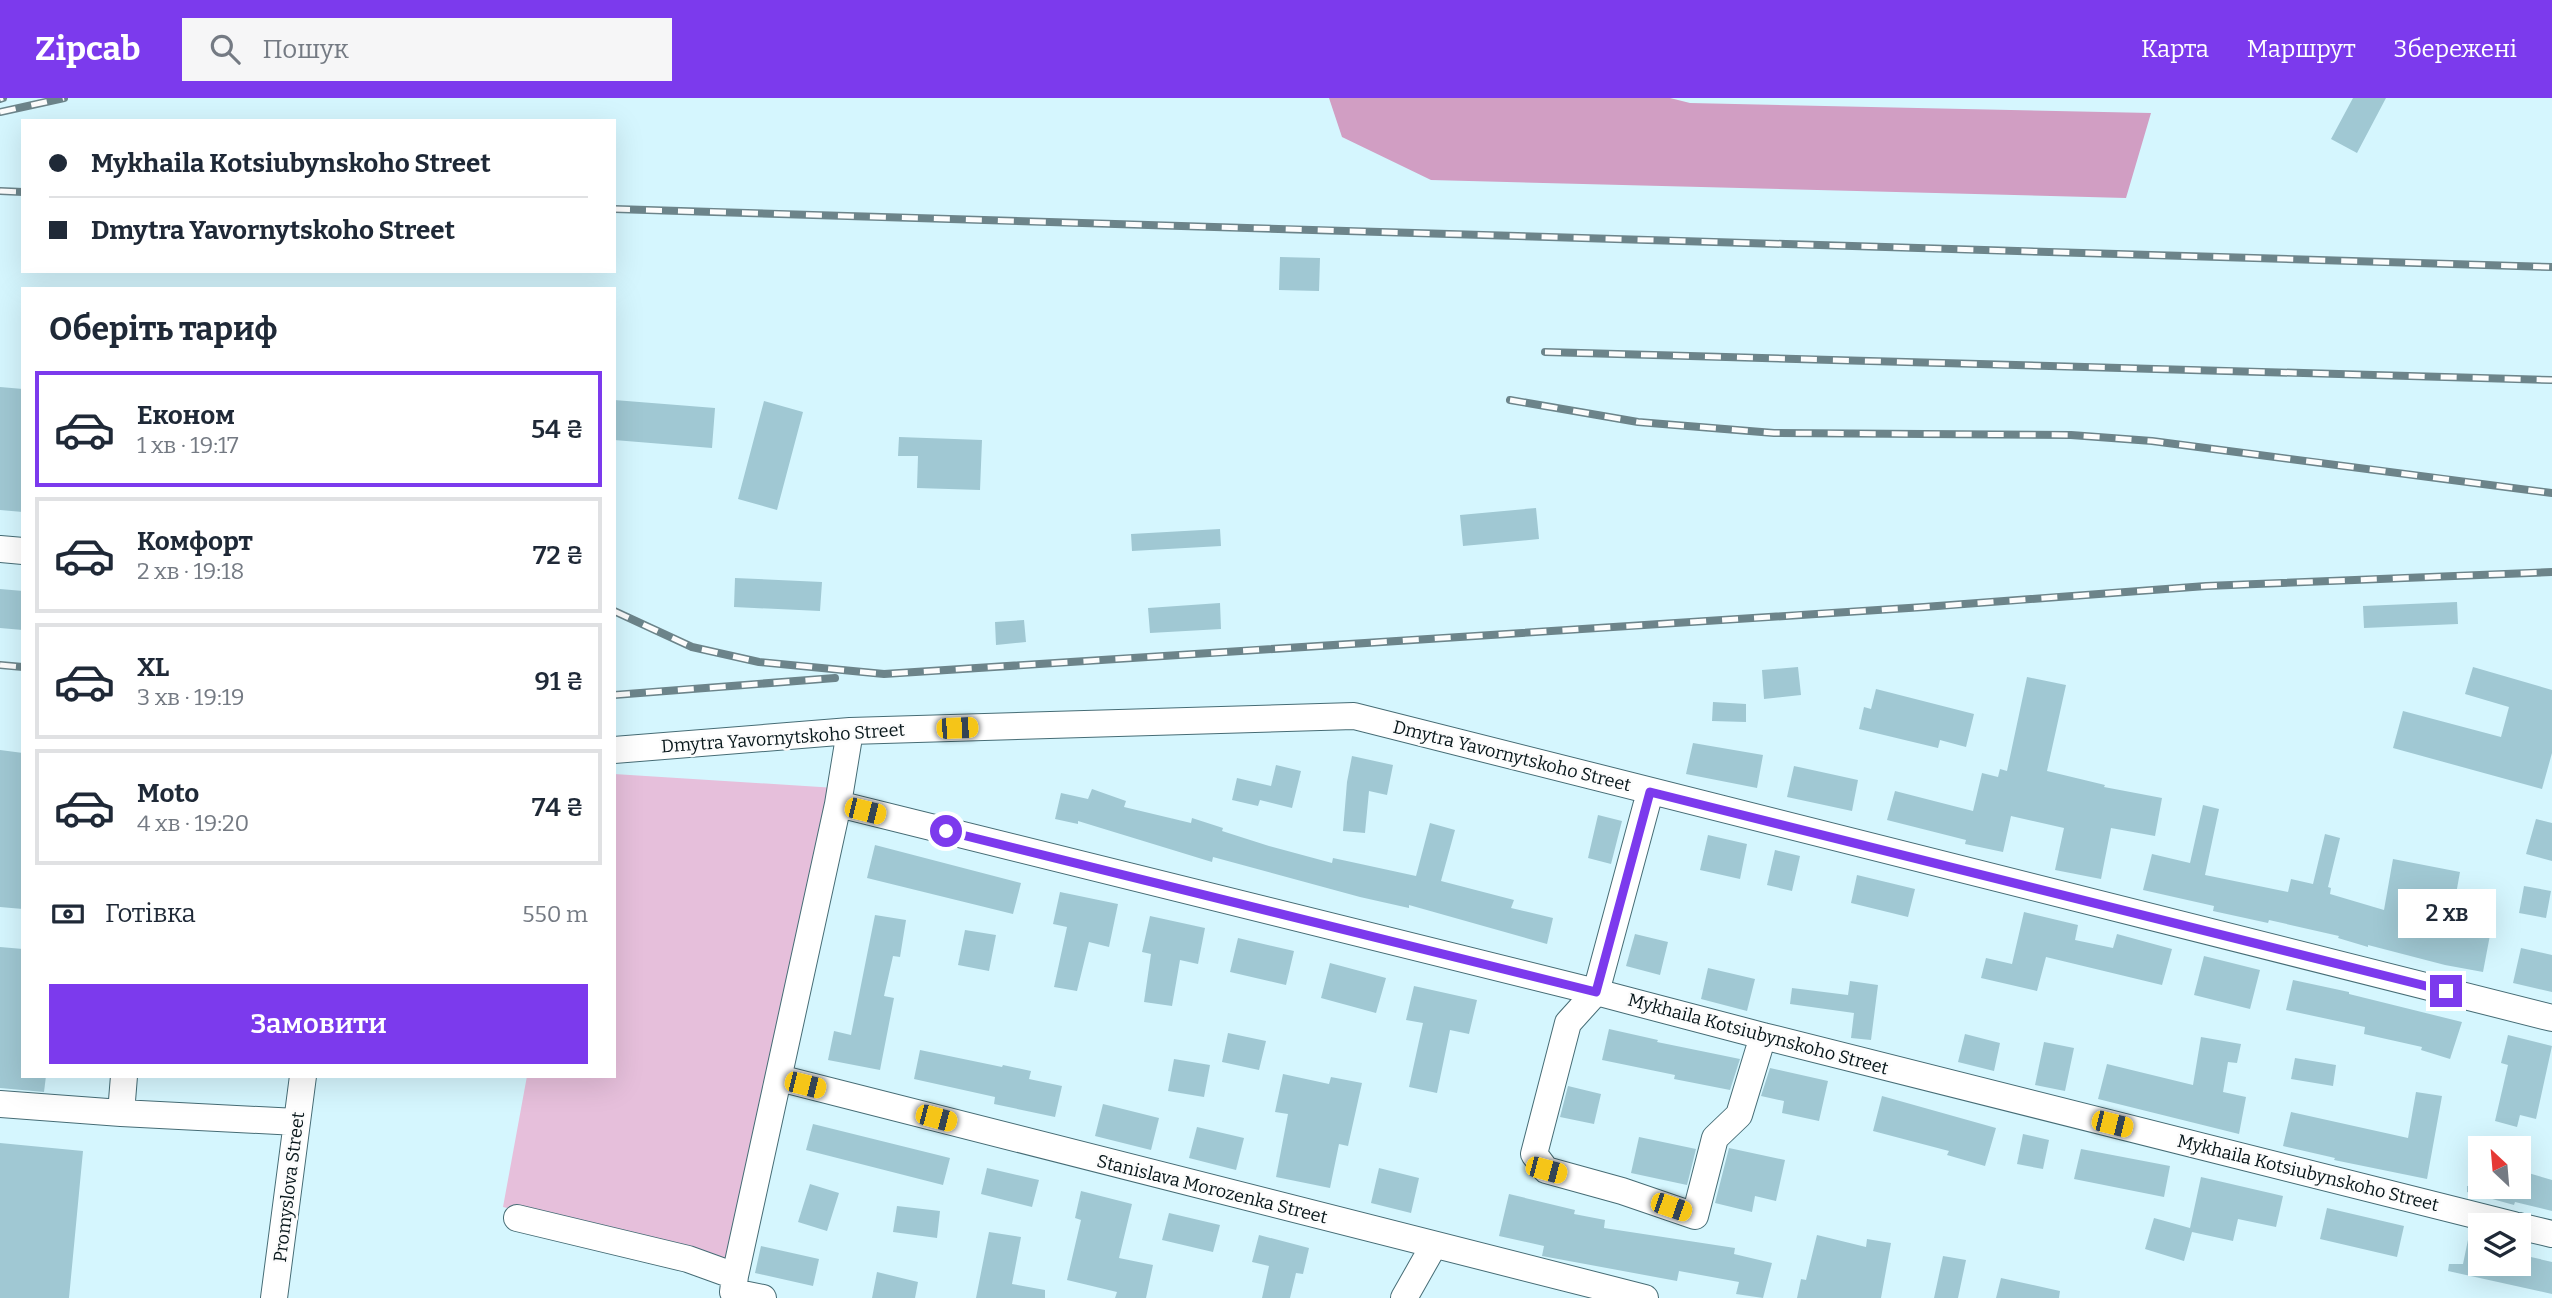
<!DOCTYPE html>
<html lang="uk">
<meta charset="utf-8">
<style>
:root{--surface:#fff;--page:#f6f6f7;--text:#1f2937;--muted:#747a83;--line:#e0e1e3;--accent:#7c3aed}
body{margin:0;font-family:Bitter,serif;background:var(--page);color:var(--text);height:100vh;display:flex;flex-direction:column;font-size:26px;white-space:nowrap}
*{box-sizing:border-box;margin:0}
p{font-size:23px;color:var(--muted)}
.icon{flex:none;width:38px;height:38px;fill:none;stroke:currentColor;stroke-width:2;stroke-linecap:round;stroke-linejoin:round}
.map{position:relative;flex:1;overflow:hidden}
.side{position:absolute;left:21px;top:189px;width:595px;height:791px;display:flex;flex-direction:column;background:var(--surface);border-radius:0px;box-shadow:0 7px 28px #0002}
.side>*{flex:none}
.top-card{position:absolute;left:21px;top:21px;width:595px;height:154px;border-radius:0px;box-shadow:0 7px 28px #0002;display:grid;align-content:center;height:154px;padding:0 28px;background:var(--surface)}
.needle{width:46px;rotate:334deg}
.controls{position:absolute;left:2468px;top:1038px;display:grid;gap:14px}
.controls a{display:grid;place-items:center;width:63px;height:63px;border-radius:0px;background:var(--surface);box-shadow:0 7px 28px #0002;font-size:35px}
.end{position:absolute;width:32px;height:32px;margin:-16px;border:9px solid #7c3aed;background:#fff;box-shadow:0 0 0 4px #fff}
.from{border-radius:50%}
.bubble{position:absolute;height:49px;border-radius:0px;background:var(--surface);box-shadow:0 7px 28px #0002;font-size:23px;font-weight:600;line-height:49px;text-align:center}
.car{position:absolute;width:21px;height:42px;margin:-21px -10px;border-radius:9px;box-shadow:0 0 5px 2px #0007;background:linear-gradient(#f5c518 24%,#345 0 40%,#f5c518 0 76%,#345 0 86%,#f5c518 0)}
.top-card b{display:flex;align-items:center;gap:24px;height:66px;font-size:26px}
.top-card b+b{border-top:2px solid var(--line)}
.top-card i{width:18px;height:18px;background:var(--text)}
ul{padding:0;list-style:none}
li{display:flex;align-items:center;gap:21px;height:116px;margin:0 14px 10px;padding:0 14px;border:4px solid var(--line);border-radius:0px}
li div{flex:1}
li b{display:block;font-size:26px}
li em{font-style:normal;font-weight:600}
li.active{border-color:var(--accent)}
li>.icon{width:63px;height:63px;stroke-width:1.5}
h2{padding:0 28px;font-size:32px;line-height:84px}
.pay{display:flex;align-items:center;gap:18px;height:77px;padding:0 28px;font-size:26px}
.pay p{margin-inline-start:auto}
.button{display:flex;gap:14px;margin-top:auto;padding:14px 28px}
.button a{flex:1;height:80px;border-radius:0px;background:var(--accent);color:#fff;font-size:28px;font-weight:600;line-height:80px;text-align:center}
header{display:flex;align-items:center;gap:42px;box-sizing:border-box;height:98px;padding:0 35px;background:var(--accent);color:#fff}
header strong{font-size:33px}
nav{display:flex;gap:38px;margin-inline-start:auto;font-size:24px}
.search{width:490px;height:63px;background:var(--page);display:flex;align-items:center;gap:18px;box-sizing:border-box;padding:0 24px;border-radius:0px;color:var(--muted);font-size:26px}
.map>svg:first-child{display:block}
</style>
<header>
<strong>Zipcab</strong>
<div class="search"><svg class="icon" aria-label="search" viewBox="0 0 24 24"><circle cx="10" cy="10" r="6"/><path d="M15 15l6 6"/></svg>Пошук</div>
<nav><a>Карта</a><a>Маршрут</a><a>Збережені</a></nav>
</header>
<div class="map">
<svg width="2552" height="1200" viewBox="0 0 2552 1200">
<rect width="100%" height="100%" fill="#d5f6fe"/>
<path fill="#e6bfdb" d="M 614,676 L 836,690 L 725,1165 L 503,1109 L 527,978 L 614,978 Z"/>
<path fill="#d19ec3" d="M 1329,0 L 1670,0 L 1690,5 L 2151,15 L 2126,100 L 1431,82 L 1342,39 Z"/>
<path fill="#a0c8d3" d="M 2353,0 L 2386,0 L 2357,55 L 2331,41 Z
M 1280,159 L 1320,160 L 1319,193 L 1279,192 Z
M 0,289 L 23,291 L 23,414 L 0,412 Z
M 614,302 L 715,310 L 712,350 L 614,342 Z
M 764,303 L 803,314 L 777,412 L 738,401 Z
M 899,339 L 982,342 L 980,392 L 917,390 L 918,358 L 898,358 Z
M 1536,410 L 1539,441 L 1463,448 L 1460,417 Z
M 1220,431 L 1221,448 L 1132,453 L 1131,436 Z
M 735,480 L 822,484 L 820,513 L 734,509 Z
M 0,491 L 23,493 L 23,532 L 0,530 Z
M 2457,504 L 2458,526 L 2364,530 L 2363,508 Z
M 1220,505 L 1221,531 L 1150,535 L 1148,510 Z
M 1024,522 L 1026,544 L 996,547 L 995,524 Z
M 1798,569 L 1801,597 L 1764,601 L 1762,572 Z
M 2473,569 L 2552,592 L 2552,655 L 2542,691 L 2393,650 L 2403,613 L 2501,639 L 2509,609 L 2465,596 Z
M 2027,579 L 2066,587 L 2047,673 L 2105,687 L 2104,689 L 2162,700 L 2155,738 L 2111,730 L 2101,781 L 2055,772 L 2064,730 L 2011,718 L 2003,754 L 1965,746 L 1966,742 L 1887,722 L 1895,693 L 1973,713 L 1982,675 L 1998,679 L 2000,671 L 2007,673 Z
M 1876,591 L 1974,616 L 1966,649 L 1940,642 L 1938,650 L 1859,631 L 1864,609 L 1871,611 Z
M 1713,604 L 1746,606 L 1746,624 L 1712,623 Z
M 1693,645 L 1763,657 L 1757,690 L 1686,676 Z
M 0,652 L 23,655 L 23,811 L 0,809 Z
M 1352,658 L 1393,667 L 1387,697 L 1369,693 L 1365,735 L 1343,733 L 1347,684 Z
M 1276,667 L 1301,673 L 1292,710 L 1260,702 L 1258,708 L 1232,702 L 1237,680 L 1271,688 Z
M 1794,668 L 1858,682 L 1852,713 L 1787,699 Z
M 1092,691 L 1126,703 L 1124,709 L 1191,725 L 1192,720 L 1223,730 L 1222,733 L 1269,748 L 1332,765 L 1333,760 L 1416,778 L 1430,725 L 1455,732 L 1441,783 L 1514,802 L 1511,810 L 1553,820 L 1547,846 L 1409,807 L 1409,810 L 1360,799 L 1213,759 L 1212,764 L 1078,723 L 1078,726 L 1055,721 L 1061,695 L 1088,701 Z
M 2203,707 L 2219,711 L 2205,777 L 2288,794 L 2291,781 L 2313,786 L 2325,736 L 2340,740 L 2328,789 L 2331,790 L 2330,796 L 2384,812 L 2393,761 L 2460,774 L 2450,829 L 2490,837 L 2483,874 L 2445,867 L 2368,847 L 2368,849 L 2338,840 L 2339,838 L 2269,822 L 2268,825 L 2213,813 L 2214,808 L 2143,792 L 2152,756 L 2190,765 Z
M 1598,717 L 1622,723 L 1611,766 L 1588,760 Z
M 2536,721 L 2552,725 L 2552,763 L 2526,756 Z
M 1708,737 L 1747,746 L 1740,781 L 1700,772 Z
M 875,747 L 1021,785 L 1013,816 L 867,780 Z
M 1775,752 L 1800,758 L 1792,793 L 1767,787 Z
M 1857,777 L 1915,791 L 1908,819 L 1851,805 Z
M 2524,788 L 2551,793 L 2546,820 L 2519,815 Z
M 1060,794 L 1118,806 L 1109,849 L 1089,844 L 1077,893 L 1054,889 L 1067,829 L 1053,826 Z
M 2024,814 L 2078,827 L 2075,842 L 2113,850 L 2117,836 L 2172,851 L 2162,887 L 2046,859 L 2037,893 L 1981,880 L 1986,860 L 2012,866 Z
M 875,817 L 906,822 L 900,859 L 893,858 L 884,898 L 894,900 L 880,972 L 828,962 L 834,933 L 851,937 Z
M 1150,818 L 1205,830 L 1198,866 L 1180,862 L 1172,908 L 1144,904 L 1151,856 L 1142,854 Z
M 965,832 L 996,837 L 989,873 L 958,867 Z
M 1635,836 L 1668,844 L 1660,877 L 1626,868 Z
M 1238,840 L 1294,853 L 1286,887 L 1230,874 Z
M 0,849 L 23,851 L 23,978 L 46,978 L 44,994 L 0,990 Z
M 2521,850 L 2552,857 L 2552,894 L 2513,885 Z
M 2204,858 L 2260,872 L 2250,911 L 2194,897 Z
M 1330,865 L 1386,880 L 1376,915 L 1321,900 Z
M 1708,870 L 1755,881 L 1747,913 L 1701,901 Z
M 2293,882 L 2349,894 L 2349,896 L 2462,924 L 2450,961 L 2421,952 L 2422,949 L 2364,936 L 2365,929 L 2286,912 Z
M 1850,883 L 1878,887 L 1871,942 L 1851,940 L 1854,915 L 1790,906 L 1792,890 L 1848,897 Z
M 1414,888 L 1477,902 L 1469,936 L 1450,932 L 1437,995 L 1409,989 L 1423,925 L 1406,922 Z
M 1609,931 L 1658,942 L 1657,944 L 1740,961 L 1730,992 L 1674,981 L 1675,977 L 1602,962 Z
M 1228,935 L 1266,943 L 1259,972 L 1222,964 Z
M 1965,936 L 2000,945 L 1994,973 L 1958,964 Z
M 2508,937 L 2552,948 L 2536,1021 L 2520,1017 L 2517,1029 L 2495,1023 L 2508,967 L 2501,965 Z
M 2201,939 L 2241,946 L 2237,965 L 2228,964 L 2223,994 L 2246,999 L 2239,1036 L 2098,1001 L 2107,966 L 2193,987 Z
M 2044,944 L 2074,950 L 2065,993 L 2035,987 Z
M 920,952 L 1002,969 L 1003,967 L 1031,973 L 1029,981 L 1062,988 L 1055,1019 L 994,1006 L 995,999 L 914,981 Z
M 2295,960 L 2336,967 L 2333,988 L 2291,981 Z
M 1174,961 L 1210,967 L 1204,999 L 1168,993 Z
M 1770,970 L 1828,983 L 1819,1023 L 1782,1015 L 1784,1003 L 1761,998 Z
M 1283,976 L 1329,986 L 1331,979 L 1362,985 L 1348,1048 L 1339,1046 L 1330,1090 L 1276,1079 L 1288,1016 L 1275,1014 Z
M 1568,988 L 1601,996 L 1594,1026 L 1560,1019 Z
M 2416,994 L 2442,998 L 2427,1081 L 2334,1062 L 2335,1060 L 2283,1048 L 2291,1014 L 2408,1040 Z
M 1882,998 L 1996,1030 L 1985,1068 L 1947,1057 L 1949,1053 L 1873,1033 Z
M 1103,1006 L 1159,1020 L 1151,1052 L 1095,1038 Z
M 813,1026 L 950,1060 L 943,1087 L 806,1052 Z
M 1197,1029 L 1244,1040 L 1236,1072 L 1189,1060 Z
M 2023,1036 L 2049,1042 L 2043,1071 L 2017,1066 Z
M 1639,1039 L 1696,1051 L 1687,1087 L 1631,1075 Z
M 0,1045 L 83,1053 L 69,1200 L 0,1200 Z
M 1729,1050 L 1785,1062 L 1776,1103 L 1755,1098 L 1752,1114 L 1715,1105 Z
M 2081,1051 L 2170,1068 L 2164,1099 L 2074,1081 Z
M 987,1070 L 1039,1082 L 1032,1109 L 981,1096 Z
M 1379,1070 L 1419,1080 L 1411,1115 L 1371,1105 Z
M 2518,1072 L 2552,1082 L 2552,1113 L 2515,1104 L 2514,1107 L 2467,1094 L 2467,1088 L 2518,1088 Z
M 2201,1079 L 2283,1098 L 2276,1129 L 2238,1121 L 2233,1143 L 2192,1134 L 2184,1163 L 2145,1151 L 2154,1120 L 2190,1130 Z
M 810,1086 L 839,1095 L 827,1133 L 798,1124 Z
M 1081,1093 L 1132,1106 L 1119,1160 L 1153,1167 L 1146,1200 L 1115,1200 L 1117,1194 L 1067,1182 L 1081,1122 L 1075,1120 Z
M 1509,1096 L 1575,1112 L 1574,1116 L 1605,1122 L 1604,1130 L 1735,1150 L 1734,1156 L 1772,1165 L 1763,1200 L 1736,1196 L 1739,1184 L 1679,1173 L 1677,1183 L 1542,1158 L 1544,1148 L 1499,1138 Z
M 897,1108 L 940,1113 L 937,1140 L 893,1134 Z
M 2327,1110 L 2404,1128 L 2397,1159 L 2320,1141 Z
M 1169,1115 L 1220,1127 L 1213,1154 L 1162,1142 Z
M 2470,1132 L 2480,1135 L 2480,1166 L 2529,1167 L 2531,1159 L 2552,1164 L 2552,1196 L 2448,1173 L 2449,1166 L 2463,1166 Z
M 989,1134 L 1021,1139 L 1012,1186 L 1045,1192 L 1045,1200 L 976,1200 Z
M 1259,1137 L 1309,1150 L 1303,1176 L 1296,1175 L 1290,1200 L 1262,1200 L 1269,1168 L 1252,1164 Z
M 1817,1137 L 1866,1149 L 1867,1141 L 1891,1145 L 1881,1200 L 1797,1200 L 1801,1181 L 1806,1182 Z
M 761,1148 L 819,1161 L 813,1188 L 755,1175 Z
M 1943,1158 L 1966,1162 L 1958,1200 L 1934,1200 Z
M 877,1174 L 918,1184 L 915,1200 L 872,1200 Z
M 2001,1180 L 2060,1193 L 2059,1200 L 1996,1200 Z"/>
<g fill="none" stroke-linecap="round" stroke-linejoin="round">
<g stroke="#466c75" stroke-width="28">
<path id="minor" d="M 0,451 L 23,453
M 614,652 L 850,633 L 1354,618 L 2552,920
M 1650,694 L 1596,894 L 1568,925 L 1534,1056 L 1546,1072 L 1622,1093 L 1695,1118 L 1715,1040 L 1739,1017 L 1763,938
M 838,706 L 1596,894 L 1763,938 L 2514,1127
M 779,980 L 1645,1200
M 0,1006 L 121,1015 L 297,1024
M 121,1015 L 124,978
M 517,1120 L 688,1161 L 735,1178 L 838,706 L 850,633
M 2518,1128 L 2552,1136
M 735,1178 L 733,1194 L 763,1200
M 274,1200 L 303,978
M 1404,1200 L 1434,1147"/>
</g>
<use href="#minor" stroke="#fff" stroke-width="26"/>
<g stroke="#6c848a" stroke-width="8">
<path id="rail" d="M 0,1 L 3,0
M 0,14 L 64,0
M 0,93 L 23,94
M 614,111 L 2552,169
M 1545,254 L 2552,282
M 1510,302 L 1638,324 L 1774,335 L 2071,337 L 2152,343 L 2552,395
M 614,513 L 692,549 L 759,564 L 884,576 L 1924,509 L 2206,488 L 2552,474
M 0,567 L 23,569
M 614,597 L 835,580"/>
</g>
<use href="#rail" stroke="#fcfcfc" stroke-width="5" stroke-dasharray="16" stroke-linecap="butt"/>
</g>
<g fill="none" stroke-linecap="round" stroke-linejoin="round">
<path stroke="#7c3aed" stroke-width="9" d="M 946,733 L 1596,894 L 1650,694 L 2446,893"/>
</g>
<g text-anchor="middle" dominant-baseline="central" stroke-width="5" stroke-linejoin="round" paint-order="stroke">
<g font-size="18" fill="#07161a" stroke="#fcfcfc">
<text transform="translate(783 640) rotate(-4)">Dmytra Yavornytskoho Street</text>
<text transform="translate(1512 658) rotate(14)">Dmytra Yavornytskoho Street</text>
<text transform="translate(1758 936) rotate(15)">Mykhaila Kotsiubynskoho Street</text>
<text transform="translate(2308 1075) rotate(14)">Mykhaila Kotsiubynskoho Street</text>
<text transform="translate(289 1089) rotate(-83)">Promyslova Street</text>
<text transform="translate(1212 1091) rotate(14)">Stanislava Morozenka Street</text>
</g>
</g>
</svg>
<div class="controls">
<a><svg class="needle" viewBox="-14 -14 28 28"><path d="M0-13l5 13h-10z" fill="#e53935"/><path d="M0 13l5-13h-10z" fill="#747a83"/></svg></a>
<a><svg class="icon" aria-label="layers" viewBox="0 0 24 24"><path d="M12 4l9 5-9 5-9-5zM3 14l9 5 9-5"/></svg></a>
</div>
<i class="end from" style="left:946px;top:733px"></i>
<i class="end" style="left:2446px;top:893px"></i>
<div class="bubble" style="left:2398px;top:791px;width:98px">2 хв</div>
<i class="car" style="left:957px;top:630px;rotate:88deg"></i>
<i class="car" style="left:865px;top:713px;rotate:104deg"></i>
<i class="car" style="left:805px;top:987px;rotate:104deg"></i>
<i class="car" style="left:936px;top:1020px;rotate:105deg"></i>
<i class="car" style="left:2112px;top:1026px;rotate:104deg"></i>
<i class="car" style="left:1546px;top:1072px;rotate:105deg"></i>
<i class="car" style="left:1671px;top:1109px;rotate:109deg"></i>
<div class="top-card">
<b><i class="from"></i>Mykhaila Kotsiubynskoho Street</b>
<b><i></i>Dmytra Yavornytskoho Street</b>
</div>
<section class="side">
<h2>Оберіть тариф</h2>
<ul>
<li class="active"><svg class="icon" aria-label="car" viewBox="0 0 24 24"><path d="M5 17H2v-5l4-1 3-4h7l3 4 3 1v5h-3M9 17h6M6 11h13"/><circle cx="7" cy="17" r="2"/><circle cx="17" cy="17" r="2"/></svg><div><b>Економ</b><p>1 хв · 19:17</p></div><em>54 ₴</em></li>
<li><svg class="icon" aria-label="car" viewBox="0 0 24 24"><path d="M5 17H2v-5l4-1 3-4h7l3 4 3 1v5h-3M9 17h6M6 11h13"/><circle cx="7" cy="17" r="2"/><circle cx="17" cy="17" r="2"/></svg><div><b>Комфорт</b><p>2 хв · 19:18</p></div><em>72 ₴</em></li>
<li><svg class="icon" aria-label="car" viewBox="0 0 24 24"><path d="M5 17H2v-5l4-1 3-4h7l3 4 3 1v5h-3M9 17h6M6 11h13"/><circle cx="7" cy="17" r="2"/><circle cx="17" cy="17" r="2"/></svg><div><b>XL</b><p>3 хв · 19:19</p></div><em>91 ₴</em></li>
<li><svg class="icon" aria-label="car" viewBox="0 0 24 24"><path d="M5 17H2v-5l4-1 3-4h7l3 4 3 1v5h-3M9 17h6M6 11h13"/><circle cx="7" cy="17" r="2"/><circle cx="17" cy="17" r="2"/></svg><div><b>Moto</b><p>4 хв · 19:20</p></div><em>74 ₴</em></li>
</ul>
<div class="pay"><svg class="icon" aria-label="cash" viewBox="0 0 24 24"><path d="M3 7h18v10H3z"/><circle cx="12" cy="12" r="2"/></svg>Готівка<p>550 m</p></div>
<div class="button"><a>Замовити</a></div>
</section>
</div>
